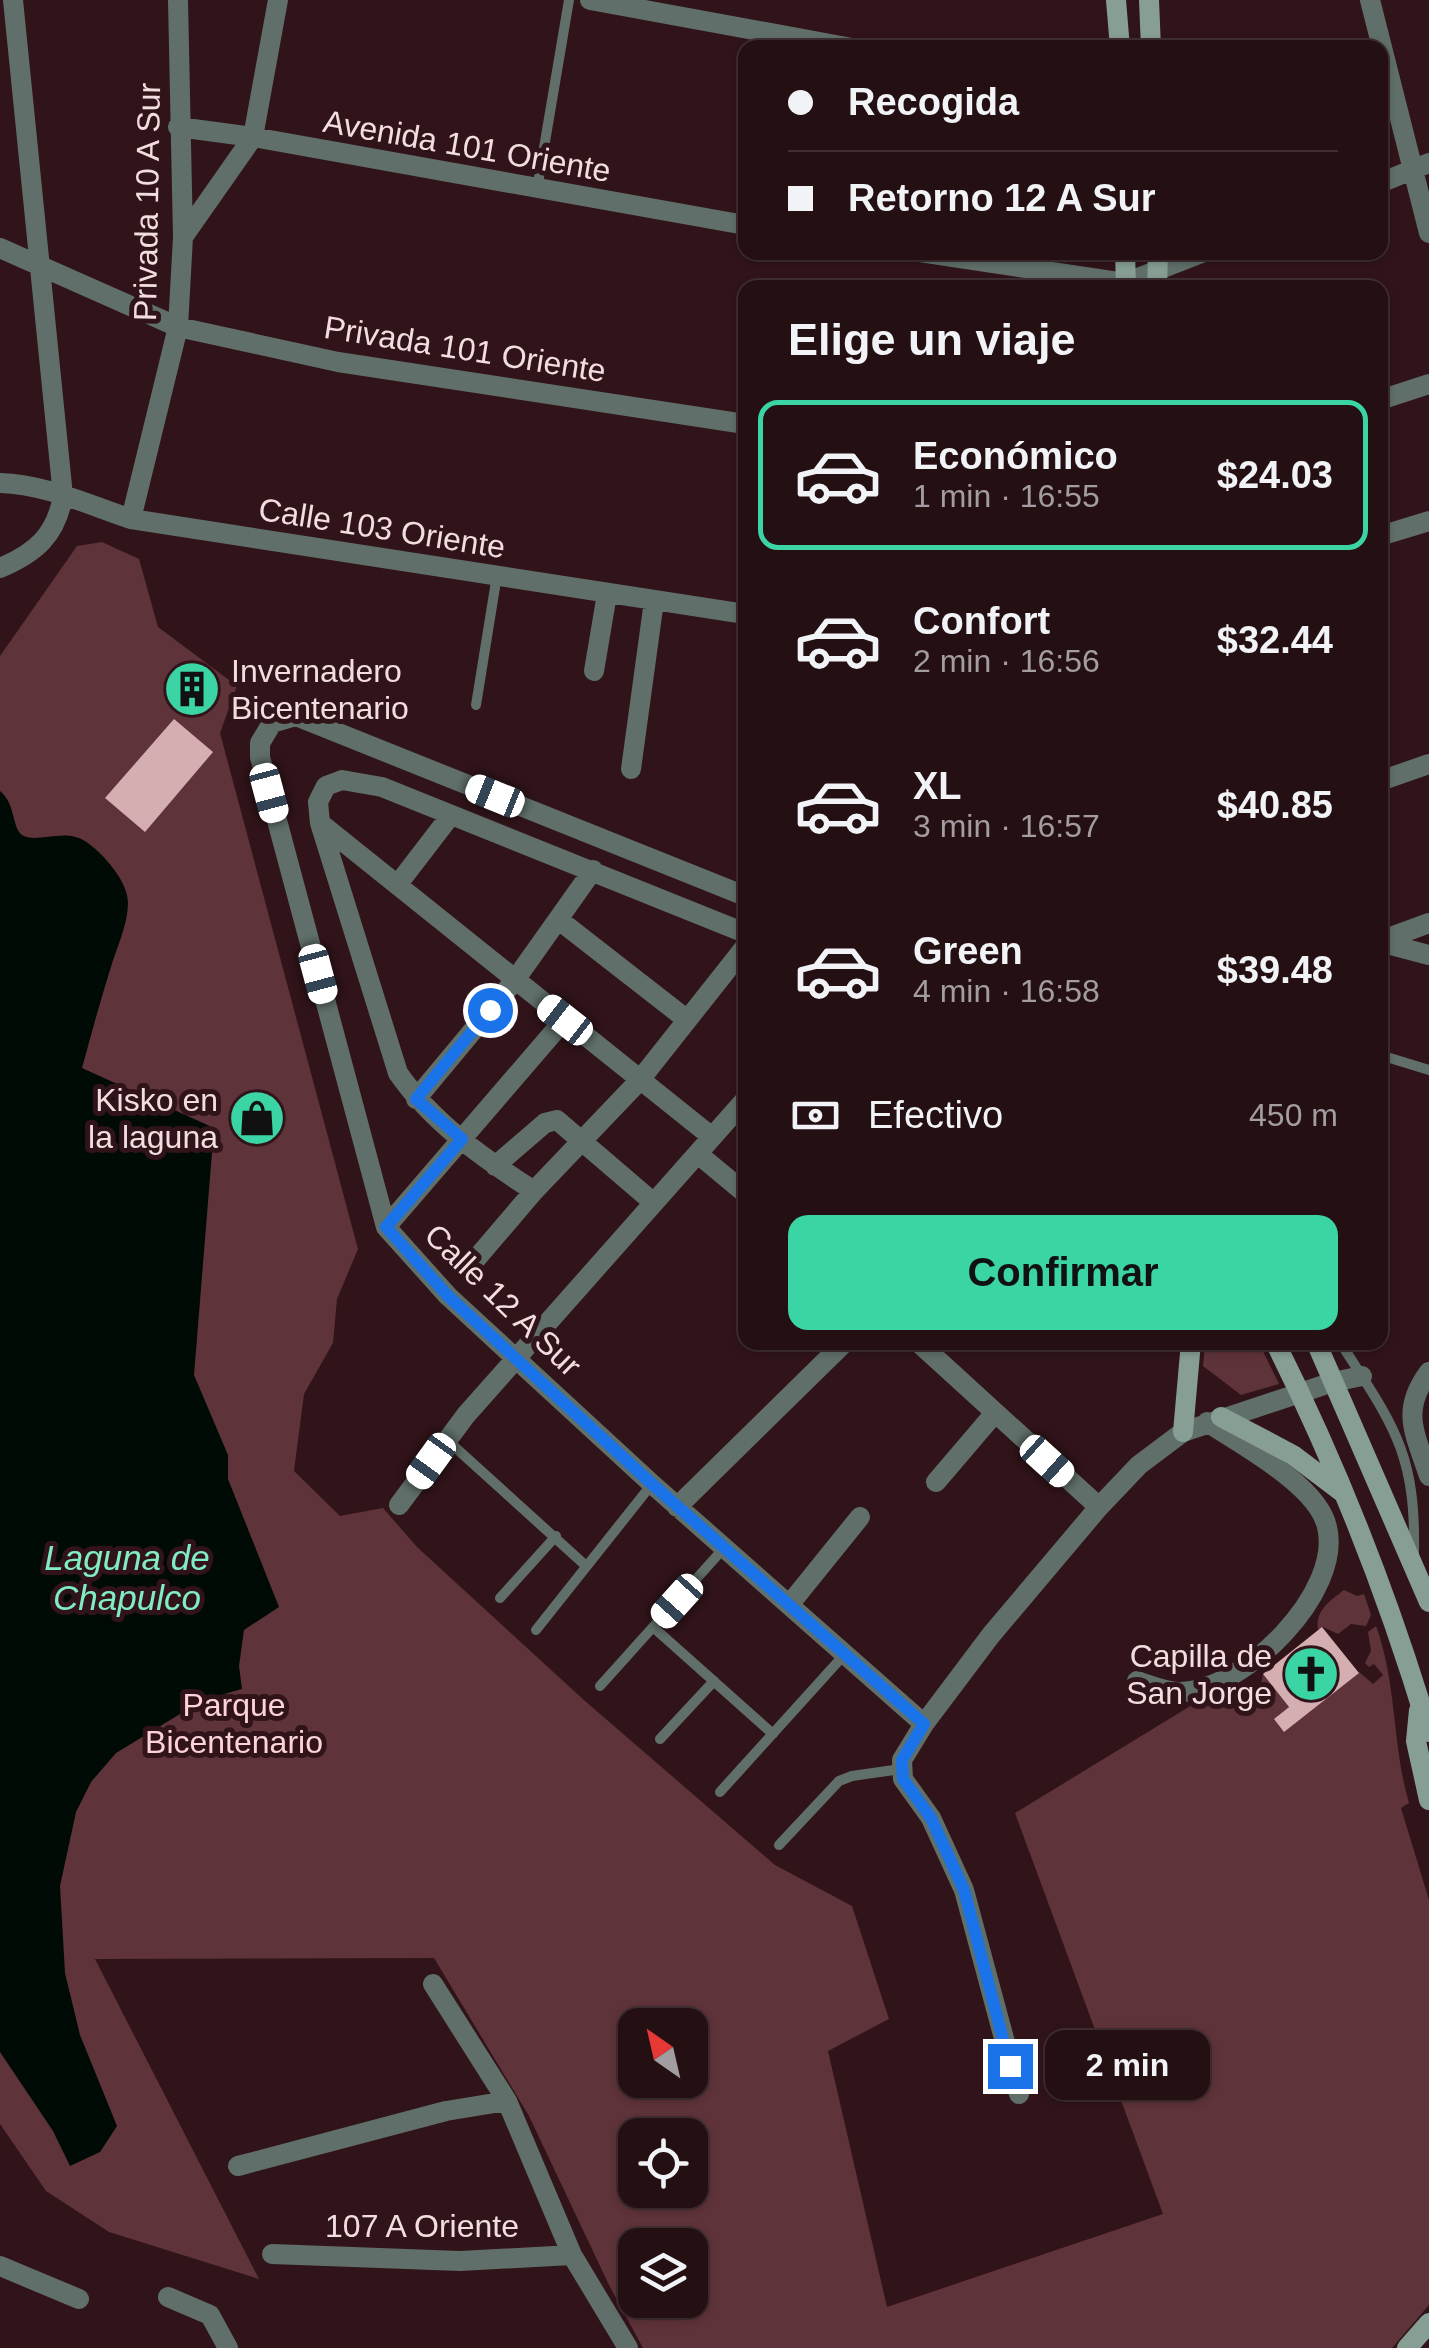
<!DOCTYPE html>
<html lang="es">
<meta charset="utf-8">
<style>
:root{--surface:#240f13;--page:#301d21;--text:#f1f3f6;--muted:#a39ca0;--line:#412f33;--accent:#3bd4a4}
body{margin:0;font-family:Arial,sans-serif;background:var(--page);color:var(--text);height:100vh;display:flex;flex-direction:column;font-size:38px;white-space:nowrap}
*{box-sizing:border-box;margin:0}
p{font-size:32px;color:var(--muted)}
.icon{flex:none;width:55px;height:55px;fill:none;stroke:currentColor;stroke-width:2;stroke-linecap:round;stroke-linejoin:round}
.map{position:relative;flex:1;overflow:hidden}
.sheet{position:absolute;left:738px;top:280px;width:650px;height:1070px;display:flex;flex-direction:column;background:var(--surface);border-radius:20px;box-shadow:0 2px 8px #0004,0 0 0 2px var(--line)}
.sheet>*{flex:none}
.banner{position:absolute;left:738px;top:40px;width:650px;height:220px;border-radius:20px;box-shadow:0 2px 8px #0004,0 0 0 2px var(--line);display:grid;align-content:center;height:220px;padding:0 50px;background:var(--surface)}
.needle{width:65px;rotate:326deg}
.controls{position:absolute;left:618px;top:2008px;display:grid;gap:20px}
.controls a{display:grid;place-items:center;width:90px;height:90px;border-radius:20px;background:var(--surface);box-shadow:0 2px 8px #0004,0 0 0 2px var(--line);font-size:50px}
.end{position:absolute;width:45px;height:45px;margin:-22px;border:12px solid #1a73e8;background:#fff;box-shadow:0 0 0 5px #fff}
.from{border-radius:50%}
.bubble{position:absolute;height:70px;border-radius:20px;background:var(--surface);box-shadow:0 2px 8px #0004,0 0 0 2px var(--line);font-size:32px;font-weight:600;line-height:70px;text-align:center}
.car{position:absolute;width:30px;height:60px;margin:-30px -15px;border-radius:12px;box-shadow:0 0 8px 2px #0007;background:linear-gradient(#fff 24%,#345 0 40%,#fff 0 76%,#345 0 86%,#fff 0)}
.banner b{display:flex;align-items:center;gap:35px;height:95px;font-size:38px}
.banner b+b{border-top:2px solid var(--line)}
.banner i{width:25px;height:25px;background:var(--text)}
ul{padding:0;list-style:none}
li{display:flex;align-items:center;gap:30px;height:150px;margin:0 20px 15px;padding:0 30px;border:5px solid transparent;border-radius:20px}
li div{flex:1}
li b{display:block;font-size:38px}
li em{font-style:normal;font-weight:600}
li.on{border-color:var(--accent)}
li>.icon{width:90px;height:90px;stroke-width:1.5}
h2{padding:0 50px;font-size:45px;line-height:120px}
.pay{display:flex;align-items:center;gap:25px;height:110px;padding:0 50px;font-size:38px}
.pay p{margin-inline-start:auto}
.action{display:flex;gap:20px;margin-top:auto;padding:20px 50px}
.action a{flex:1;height:115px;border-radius:20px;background:var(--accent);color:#111;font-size:40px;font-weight:600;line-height:115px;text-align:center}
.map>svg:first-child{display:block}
</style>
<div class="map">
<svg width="1429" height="2348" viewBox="0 0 1429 2348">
<rect width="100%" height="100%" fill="#301419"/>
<path fill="#5e3339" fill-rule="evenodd" d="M 102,542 L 139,559 L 158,627 L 237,686 L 220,733 L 358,1249 L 337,1299 L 333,1343 L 304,1394 L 294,1471 L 340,1516 L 383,1508 L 417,1547 L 585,1701 L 775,1865 L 852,1906 L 889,2019 L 828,2051 L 887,2307 L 1163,2214 L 1015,1813 L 1233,1680 L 1258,1699 L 1263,1674 L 1289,1707 L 1279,1715 L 1292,1725 L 1359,1672 L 1373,1684 L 1383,1675 L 1374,1664 L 1369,1667 L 1365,1663 L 1371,1651 L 1368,1632 L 1376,1626 C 1397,1683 1392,1745 1409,1803 L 1401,1808 L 1429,1900 L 1429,2305 L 1392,2348 L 643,2348 L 609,2285 L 529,2116 L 434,1958 L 95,1959 L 259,2279 L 109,2232 L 46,2191 L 0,2124 L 0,656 L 77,546 ZM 635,2025 L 690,2025 L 690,2080 L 635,2080 ZM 635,2135 L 690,2135 L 690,2190 L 635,2190 ZM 635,2245 L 690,2245 L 690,2300 L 635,2300 Z
M 1205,1343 L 1259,1343 L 1279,1384 L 1241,1395 L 1203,1366 Z
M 1344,1590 L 1357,1596 L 1364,1594 L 1371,1615 L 1366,1626 L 1351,1624 L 1338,1634 L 1323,1627 L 1318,1630 C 1315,1610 1330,1601 1344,1590 Z"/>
<path fill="#000b05" d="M 0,791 C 17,805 11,830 24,836 C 39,843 64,828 85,841 C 102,852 128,881 128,903 C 128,925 116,949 110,970 C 100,1002 91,1035 82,1068 L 214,1128 L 194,1375 L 228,1455 L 228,1479 L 279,1607 L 244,1630 L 239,1666 L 242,1689 L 203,1700 L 116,1753 L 91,1782 L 76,1812 L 60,1886 L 65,1973 L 80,2035 L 117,2126 L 100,2152 L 70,2166 L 53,2131 L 0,2052 Z"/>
<path fill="#d5aeb2" d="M 193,668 L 212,683 L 190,711 L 171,696 Z
M 174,719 L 213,752 L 145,832 L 105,798 Z
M 1322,1627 L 1359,1673 L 1284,1732 L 1274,1719 L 1289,1707 L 1263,1674 Z"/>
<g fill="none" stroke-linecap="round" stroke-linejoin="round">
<path stroke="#606f69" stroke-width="10" d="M 537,189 L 569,0
M 476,705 L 497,575
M 1380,1055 L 1429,1070
M 1340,1342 C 1393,1425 1416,1451 1414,1554
M 447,1440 L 585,1565
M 500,1598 L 556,1536
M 653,1627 L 773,1734
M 536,1630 L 652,1484
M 600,1686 L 724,1548
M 660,1739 L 714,1681
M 720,1792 L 844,1655
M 779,1845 L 839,1781 L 852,1776 L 901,1769"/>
<path stroke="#606f69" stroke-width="20" d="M 590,0 L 852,48
M 1370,0 L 1429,233
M 178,127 L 253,137 L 745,225
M 1380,183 L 1429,163
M 183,237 L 253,137 L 278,0
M 0,248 L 178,327 L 338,362 L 745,424
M 920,252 L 1125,283 L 1204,252
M 1380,400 L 1429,384
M 0,483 C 44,484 89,505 131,519 L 745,614
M 131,519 L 178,327 L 183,237 L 178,0
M 1380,536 L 1429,521
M 0,568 C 36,553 56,535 63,496 L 13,0
M 594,671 L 607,594
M 631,769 L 654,601
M 1380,781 L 1429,764
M 320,823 L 712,1137
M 398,884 L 451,815
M 745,896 L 296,716 L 272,723 L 260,743 L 260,757 L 386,1227 L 448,1296 L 652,1484 L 924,1724
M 559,920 L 686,1019
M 1380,941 L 1429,923
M 1380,942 L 1429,955
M 416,1099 L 515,980 L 593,870
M 698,1154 L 745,1193
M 495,1166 L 545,1123 L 557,1120 L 654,1203
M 534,1191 C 484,1159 432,1122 398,1073 L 320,823 L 318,802 L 326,786 L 342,780 L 382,787 L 745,933
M 386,1227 L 565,1019
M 476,1259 L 534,1191 L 639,1081 L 745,947
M 918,1342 L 1099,1507
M 1429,1372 C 1400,1411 1415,1433 1429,1476
M 936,1482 L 994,1414
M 399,1505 L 466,1415 L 745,1100
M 677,1507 L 845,1342
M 789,1605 L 860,1517
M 1137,1681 C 1150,1685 1167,1693 1181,1692 C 1244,1690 1343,1593 1327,1527 C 1318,1485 1241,1445 1207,1422
M 433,1984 L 507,2101 L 572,2255 L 628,2348
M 1019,2094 L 964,1890 L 931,1818 L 903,1779 L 902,1760 L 924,1724 L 991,1635 L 1099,1507 L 1139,1465 L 1183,1432 L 1333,1382 L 1362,1376
M 238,2166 L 446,2111 L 507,2101
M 272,2254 L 460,2261 L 572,2255
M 0,2266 L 79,2299
M 168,2297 L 210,2315 L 228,2348"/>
<path stroke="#869e93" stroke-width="20" d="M 1116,0 L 1120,48
M 1149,0 L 1151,48
M 1125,252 L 1126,288
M 1157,288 L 1158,252
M 1275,1342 C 1338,1468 1389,1598 1429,1732
M 1316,1342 L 1429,1602
M 1221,1417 L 1293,1455 L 1342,1492
M 1183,1432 L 1191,1342
M 1419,1710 L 1416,1741 L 1429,1800
M 1407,2348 L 1429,2323"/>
</g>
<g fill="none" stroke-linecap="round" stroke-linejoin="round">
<path stroke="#1a73e8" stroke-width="12" d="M 490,1010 L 416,1099 L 462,1139 L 386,1227 L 448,1296 L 652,1484 L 924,1724 L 902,1760 L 903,1779 L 931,1818 L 964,1890 L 1010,2066"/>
</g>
<defs>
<g id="building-disc" transform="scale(2.875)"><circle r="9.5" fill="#3bd4a4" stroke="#301419"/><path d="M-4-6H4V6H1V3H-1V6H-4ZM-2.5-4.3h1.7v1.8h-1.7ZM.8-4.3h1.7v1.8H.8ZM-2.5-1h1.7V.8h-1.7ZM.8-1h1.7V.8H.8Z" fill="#111"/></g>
<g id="shop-disc" transform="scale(2.875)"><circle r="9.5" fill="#3bd4a4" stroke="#301419"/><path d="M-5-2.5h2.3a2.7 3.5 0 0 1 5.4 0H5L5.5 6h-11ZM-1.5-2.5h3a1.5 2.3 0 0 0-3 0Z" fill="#111"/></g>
<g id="church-disc" transform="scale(2.875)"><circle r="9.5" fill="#3bd4a4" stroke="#301419"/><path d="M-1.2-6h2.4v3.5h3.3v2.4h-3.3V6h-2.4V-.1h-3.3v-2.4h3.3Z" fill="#111"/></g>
</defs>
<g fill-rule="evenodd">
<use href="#building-disc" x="192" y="689"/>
<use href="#shop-disc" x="257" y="1118"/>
<use href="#church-disc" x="1311" y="1674"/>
</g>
<g text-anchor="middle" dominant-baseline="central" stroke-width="10" stroke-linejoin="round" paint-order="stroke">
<g font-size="32" fill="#f2dee0" stroke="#301419">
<text transform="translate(467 146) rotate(10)">Avenida 101 Oriente</text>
<text transform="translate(147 202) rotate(-89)">Privada 10 A Sur</text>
<text transform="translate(465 349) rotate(9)">Privada 101 Oriente</text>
<text transform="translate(382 528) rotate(9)">Calle 103 Oriente</text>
<text transform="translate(503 1300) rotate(44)">Calle 12 A Sur</text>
<text x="422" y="2226">107 A Oriente</text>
</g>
<g font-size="32" fill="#f2dee0" stroke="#301419" text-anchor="end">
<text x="231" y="671" text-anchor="start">Invernadero<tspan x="231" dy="37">Bicentenario</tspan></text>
<text x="218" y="1100">Kisko en<tspan x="218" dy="37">la laguna</tspan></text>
<text x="1272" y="1656">Capilla de<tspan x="1272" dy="37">San Jorge</tspan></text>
</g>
<g font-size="32" fill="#fdd3d8" stroke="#301419">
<text x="234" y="1705">Parque<tspan x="234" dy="37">Bicentenario</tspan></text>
</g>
<g font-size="35" font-style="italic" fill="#80edc4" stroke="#301419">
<text x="127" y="1557">Laguna de<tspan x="127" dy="40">Chapulco</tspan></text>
</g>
</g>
</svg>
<div class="controls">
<a><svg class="needle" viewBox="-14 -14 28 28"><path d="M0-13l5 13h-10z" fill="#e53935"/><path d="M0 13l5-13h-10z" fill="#a39ca0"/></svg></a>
<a><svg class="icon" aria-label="locate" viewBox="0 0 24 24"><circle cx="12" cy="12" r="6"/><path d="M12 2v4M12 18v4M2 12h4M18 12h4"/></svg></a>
<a><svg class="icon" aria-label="layers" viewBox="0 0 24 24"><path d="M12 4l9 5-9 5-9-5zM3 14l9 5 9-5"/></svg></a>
</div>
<i class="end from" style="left:490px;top:1010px"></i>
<i class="end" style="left:1010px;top:2066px"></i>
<div class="bubble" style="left:1045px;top:2030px;width:165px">2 min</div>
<i class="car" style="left:269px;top:793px;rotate:165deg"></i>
<i class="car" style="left:495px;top:796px;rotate:292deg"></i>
<i class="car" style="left:318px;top:974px;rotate:165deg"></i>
<i class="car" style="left:565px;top:1020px;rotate:308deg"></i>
<i class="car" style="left:431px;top:1461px;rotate:216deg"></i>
<i class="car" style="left:1047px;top:1461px;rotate:132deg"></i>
<i class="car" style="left:677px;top:1601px;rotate:222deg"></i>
<div class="banner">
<b><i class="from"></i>Recogida</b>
<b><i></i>Retorno 12 A Sur</b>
</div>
<section class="sheet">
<h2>Elige un viaje</h2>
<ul>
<li class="on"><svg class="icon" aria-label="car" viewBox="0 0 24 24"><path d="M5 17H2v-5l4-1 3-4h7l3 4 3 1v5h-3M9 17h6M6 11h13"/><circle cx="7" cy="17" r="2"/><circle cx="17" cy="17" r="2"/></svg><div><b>Económico</b><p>1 min · 16:55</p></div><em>$24.03</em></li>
<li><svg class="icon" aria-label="car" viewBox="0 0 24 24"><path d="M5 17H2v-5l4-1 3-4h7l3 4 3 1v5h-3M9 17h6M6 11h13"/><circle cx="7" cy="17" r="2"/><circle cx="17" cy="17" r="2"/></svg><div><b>Confort</b><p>2 min · 16:56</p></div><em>$32.44</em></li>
<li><svg class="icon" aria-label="car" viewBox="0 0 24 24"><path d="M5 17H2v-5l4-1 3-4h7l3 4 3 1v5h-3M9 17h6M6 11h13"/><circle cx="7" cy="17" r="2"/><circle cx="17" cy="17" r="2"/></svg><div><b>XL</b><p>3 min · 16:57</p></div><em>$40.85</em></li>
<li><svg class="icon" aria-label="car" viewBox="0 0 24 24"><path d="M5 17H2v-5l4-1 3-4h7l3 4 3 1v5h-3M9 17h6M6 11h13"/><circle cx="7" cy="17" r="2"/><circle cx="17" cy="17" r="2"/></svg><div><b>Green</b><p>4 min · 16:58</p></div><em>$39.48</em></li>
</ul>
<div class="pay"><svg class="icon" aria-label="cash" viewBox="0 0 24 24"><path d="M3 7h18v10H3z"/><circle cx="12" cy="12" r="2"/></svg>Efectivo<p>450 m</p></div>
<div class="action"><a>Confirmar</a></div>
</section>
</div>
